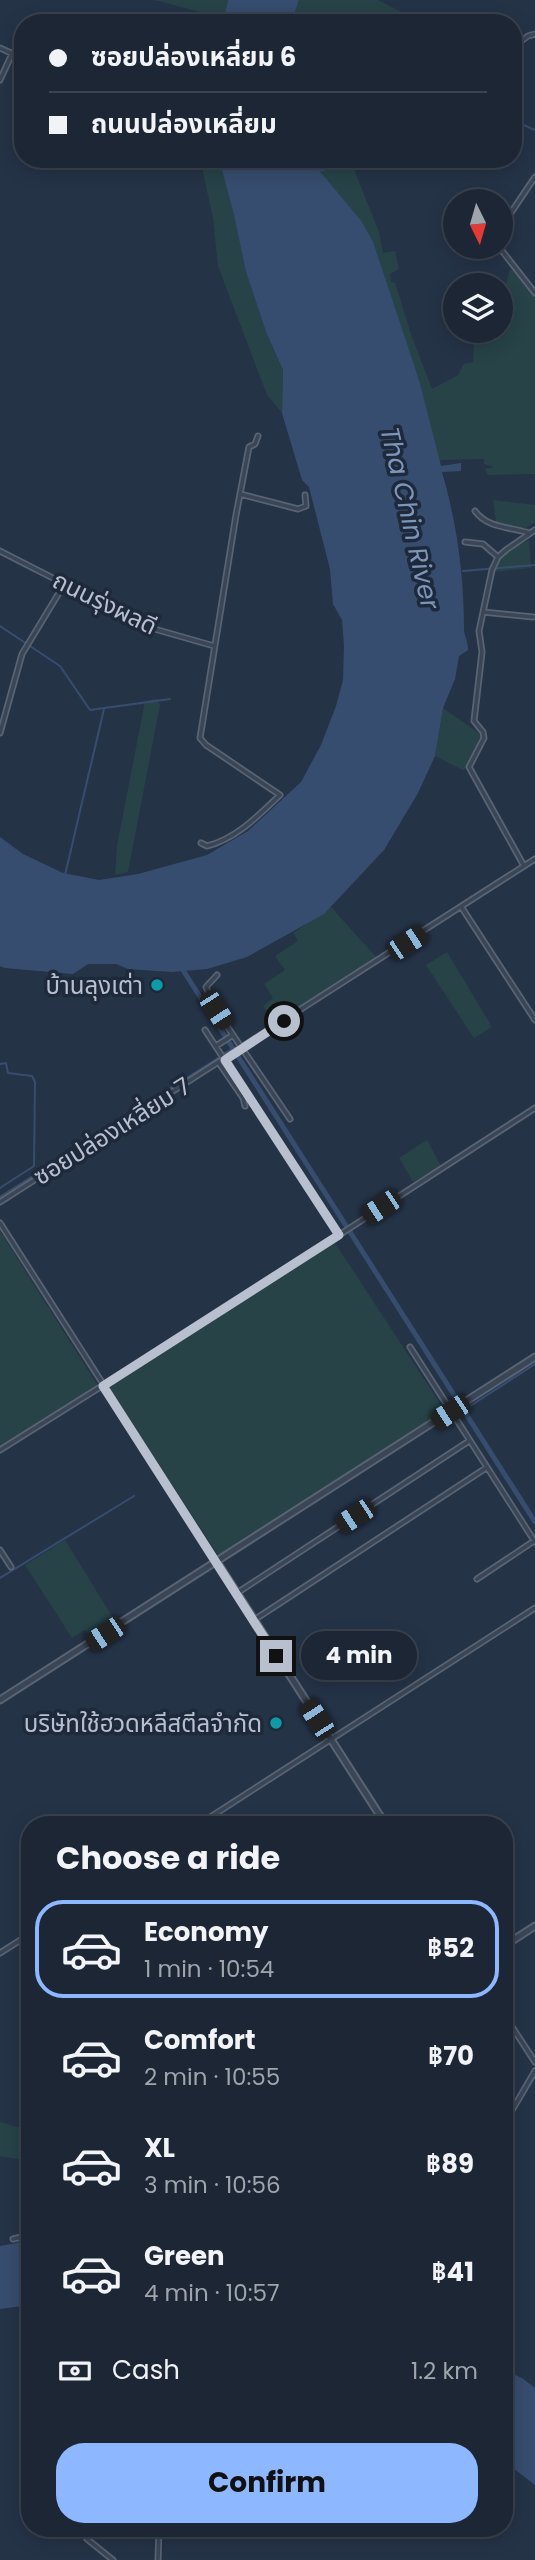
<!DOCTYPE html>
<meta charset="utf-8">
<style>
:root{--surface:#1c2635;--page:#252e3d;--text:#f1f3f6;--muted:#a0a5ad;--line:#3a4350;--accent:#8db7ff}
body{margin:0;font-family:Poppins,"Noto Sans Thai",sans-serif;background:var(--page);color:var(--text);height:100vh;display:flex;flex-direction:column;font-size:26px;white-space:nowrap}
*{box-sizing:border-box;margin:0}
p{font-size:23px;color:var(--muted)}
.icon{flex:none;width:38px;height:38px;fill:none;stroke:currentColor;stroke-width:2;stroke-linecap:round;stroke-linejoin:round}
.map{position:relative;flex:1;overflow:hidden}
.panel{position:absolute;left:21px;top:1816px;width:492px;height:721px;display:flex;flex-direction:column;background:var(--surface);border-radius:28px;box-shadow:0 4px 18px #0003,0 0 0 2px var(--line)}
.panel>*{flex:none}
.guide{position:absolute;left:14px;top:14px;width:508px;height:154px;border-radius:28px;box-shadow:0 4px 18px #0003,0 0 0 2px var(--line);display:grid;align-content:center;height:154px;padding:0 35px;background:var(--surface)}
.needle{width:46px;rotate:175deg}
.controls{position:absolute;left:443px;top:189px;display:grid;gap:14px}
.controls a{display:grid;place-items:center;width:70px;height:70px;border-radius:50%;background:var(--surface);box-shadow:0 4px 18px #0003,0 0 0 2px var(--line);font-size:35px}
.end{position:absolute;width:32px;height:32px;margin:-16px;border:9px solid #b8c0cf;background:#111;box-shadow:0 0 0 4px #111}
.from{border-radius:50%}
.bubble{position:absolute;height:49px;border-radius:24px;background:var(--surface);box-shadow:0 4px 18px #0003,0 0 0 2px var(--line);font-size:23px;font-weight:700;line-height:49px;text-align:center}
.car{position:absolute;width:21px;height:42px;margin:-21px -10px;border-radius:9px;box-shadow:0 0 5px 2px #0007;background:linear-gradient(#222 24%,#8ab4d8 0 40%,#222 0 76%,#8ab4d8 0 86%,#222 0)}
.guide b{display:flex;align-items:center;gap:24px;height:66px;font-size:26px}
.guide b+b{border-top:2px solid var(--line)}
.guide i{width:18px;height:18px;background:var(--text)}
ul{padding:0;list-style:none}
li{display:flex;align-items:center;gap:21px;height:98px;margin:0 14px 10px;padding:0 21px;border:4px solid transparent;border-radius:28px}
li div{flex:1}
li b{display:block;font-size:26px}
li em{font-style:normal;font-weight:700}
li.current{border-color:var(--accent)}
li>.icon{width:63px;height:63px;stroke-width:1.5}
h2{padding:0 35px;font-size:32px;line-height:84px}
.pay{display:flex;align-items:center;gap:18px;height:77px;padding:0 35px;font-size:26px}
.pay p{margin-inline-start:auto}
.action{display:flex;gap:14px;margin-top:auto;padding:14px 35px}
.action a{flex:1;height:80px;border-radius:28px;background:var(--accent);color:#111;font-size:28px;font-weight:700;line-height:80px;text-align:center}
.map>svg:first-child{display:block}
</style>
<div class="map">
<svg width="535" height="2560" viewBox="0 0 535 2560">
<rect width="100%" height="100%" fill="#253347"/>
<path fill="#274348" d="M 155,0 L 228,0 L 223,23 L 207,23 L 207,14 Z
M 299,0 L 378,0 L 423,23 L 291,23 Z
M 200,159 L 219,159 L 234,215 L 246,272 L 266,332 L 283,370 L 282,413 L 267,395 L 218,266 L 213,218 Z
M 314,159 L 350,159 L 357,166 L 355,172 L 379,232 L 383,253 L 395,251 L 399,269 L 390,274 L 391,282 L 395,283 L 412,337 L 432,389 L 458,375 L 464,364 L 473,362 L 474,342 L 477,338 L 489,337 L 491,331 L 500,331 L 501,299 L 510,270 L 514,270 L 535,296 L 535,474 L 488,475 L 485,469 L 494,467 L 484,464 L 484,459 L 439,460 L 420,383 L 397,318 Z
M 493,500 L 535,505 L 535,522 L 523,529 L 496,522 Z
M 529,540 L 531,568 L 493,572 C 497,558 516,545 529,540 Z
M 157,699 L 160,705 L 128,872 L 115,875 L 117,846 L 145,701 Z
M 443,708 L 483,736 L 467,767 L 463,770 L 435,756 Z
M 331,907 L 377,958 L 276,1023 L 263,1006 L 273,998 L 264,984 L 285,970 L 275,956 L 298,941 L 293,933 Z
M 447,952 L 492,1027 L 474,1038 L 426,965 Z
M 427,1140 L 441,1166 L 413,1182 L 399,1158 Z
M 0,1231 L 98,1386 L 0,1446 Z
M 335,1243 L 445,1411 L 219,1557 L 109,1388 L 111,1385 Z
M 65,1540 L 115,1621 L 90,1637 L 85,1630 L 72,1638 L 25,1565 Z
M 0,2122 L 30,2131 L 30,2161 L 0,2156 Z"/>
<path fill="#374d6f" d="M 228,0 L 299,0 L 291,23 L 223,23 Z
M 219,159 L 314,159 L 318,169 L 362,222 L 373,242 L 420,383 L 441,466 L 461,463 L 461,471 L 442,472 C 457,523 464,576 464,629 C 464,636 468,641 468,650 L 459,656 L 455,679 L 443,708 L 435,756 L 418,793 L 384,850 L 324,914 L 247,957 L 207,969 L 172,972 L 128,969 L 116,964 L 88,964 L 73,974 L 5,968 L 0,966 L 0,837 L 23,854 L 63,873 L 99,880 L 138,874 L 207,855 L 248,831 L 301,782 L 321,745 L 336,706 L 343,680 L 344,646 L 342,620 L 333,604 L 330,569 L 309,487 L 302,480 L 282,413 L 283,370 L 266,332 L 246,272 L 234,215 Z
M 22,2242 L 30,2242 L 30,2305 L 0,2309 L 0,2246 Z
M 504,2370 L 522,2378 L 535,2388 L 535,2485 L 504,2461 Z"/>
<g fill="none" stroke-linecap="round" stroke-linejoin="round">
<path stroke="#374d6f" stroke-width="2" d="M 513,120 L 535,130
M 318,171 L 364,159
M 463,571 L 535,565
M 0,626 L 60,666 L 90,710 L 170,699
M 525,862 L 535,856
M 65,875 L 104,709
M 225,1053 L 233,1049
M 0,1064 L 6,1063 L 8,1073 L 32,1076 L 35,1082 L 34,1166 L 0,1188
M 185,1079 L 218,1058
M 54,1162 L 178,1083
M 0,1197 L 47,1167
M 464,1410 L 535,1364
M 0,1578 L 134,1496"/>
<path stroke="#374d6f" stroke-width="5" d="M 181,967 L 535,1522"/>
<g stroke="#586373" stroke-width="7">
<path id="minor" d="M 513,47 L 528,36 L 535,34
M 0,48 L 11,53 L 11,56 L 0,80
M 500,229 L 535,177
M 499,247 L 535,293
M 240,494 L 298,509 L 306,506 L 305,495
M 475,511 C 487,528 510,527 529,533
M 465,542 L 483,544 L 498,557
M 0,551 L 151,628 L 214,646
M 483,612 L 533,617
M 0,733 L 22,654 L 65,583
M 201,843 L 207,846 C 236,839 259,815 280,795 L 206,745 L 200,738 L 236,515 L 249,447 L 255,444 L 258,436
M 524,866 L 469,767 L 484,738 L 483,732 L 474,721 L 482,652 L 479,631 L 492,570 L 498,557 L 506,550 L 535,530
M 462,908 L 535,1020
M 217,975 L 206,987 L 216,1010 L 290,1119
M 205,1030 L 339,1235
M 216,1046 L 233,1035
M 219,1063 L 243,1098 L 245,1106
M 0,1202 L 535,859
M 0,1223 L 217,1562
M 410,1347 L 535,1542
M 0,1450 L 242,1298 L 535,1108
M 0,1550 L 11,1567
M 477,1579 L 534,1541
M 237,1593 L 469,1441
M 254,1620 L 486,1468
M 198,1825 L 535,1608
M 0,1953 L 30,1934
M 504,1997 L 509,2005 L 505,2016 L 535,2062
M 504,2124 L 535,2071
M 13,2239 L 30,2235
M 82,2529 L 87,2539 L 113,2560
M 158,2560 L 159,2529"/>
</g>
<g stroke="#586373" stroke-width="9">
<path id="tertiary" d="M 217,1562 L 386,1825
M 0,1700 L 535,1357
M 504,1946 L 535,1926"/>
</g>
<use href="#minor" stroke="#3a4556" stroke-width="3.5"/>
<use href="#tertiary" stroke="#3a4556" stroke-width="5"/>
</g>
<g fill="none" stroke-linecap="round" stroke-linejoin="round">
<path stroke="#b8c0cf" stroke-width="9" d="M 276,1656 L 103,1386 L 339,1235 L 225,1060 L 284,1021"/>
</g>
<g fill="#0f9aa8" stroke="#1e2a3b" stroke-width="2.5">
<circle cx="157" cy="985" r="7"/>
<circle cx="276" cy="1723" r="7"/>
</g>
<g text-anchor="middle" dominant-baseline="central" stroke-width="7" stroke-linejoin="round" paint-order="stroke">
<g font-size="24" fill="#b8c0cf" stroke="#1e2a3b">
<text transform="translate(105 603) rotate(26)">ถนนรุ่งผลดี</text>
<text transform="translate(112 1131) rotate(-32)">ซอยปล่องเหลี่ยม 7</text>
</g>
<g font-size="24" fill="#b8c0cf" stroke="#1e2a3b" text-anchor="end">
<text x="143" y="985">บ้านลุงเต่า</text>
<text x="262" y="1723">บริษัทใช้ฮวดหลีสตีลจำกัด</text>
</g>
<g font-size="26" font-style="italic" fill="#7c95b9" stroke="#1e2a3b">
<text transform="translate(410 518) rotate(77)">Tha Chin River</text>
</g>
</g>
</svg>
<div class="controls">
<a><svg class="needle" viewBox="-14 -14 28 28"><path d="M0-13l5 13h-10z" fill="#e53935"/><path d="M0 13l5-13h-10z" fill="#a0a5ad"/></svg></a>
<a><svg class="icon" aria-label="layers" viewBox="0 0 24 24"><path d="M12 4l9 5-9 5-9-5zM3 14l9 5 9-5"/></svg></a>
</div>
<i class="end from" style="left:284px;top:1021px"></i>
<i class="end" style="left:276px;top:1656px"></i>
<div class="bubble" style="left:301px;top:1631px;width:116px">4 min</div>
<i class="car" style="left:407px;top:943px;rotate:57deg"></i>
<i class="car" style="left:216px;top:1010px;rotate:147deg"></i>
<i class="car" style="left:381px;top:1207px;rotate:237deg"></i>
<i class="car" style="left:450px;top:1412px;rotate:237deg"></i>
<i class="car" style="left:355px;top:1516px;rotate:237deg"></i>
<i class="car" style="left:105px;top:1634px;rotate:237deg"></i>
<i class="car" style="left:317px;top:1719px;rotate:327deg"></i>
<div class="guide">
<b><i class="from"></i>ซอยปล่องเหลี่ยม 6</b>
<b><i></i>ถนนปล่องเหลี่ยม</b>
</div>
<section class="panel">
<h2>Choose a ride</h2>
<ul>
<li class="current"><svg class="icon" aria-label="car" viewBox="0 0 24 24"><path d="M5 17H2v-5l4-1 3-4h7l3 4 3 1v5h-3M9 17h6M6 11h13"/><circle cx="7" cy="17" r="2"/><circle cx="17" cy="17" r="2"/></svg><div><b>Economy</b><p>1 min · 10:54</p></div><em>฿52</em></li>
<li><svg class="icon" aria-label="car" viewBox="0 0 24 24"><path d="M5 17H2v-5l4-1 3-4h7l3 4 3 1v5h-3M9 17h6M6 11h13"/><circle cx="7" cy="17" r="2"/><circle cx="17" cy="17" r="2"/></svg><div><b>Comfort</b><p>2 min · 10:55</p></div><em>฿70</em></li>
<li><svg class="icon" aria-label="car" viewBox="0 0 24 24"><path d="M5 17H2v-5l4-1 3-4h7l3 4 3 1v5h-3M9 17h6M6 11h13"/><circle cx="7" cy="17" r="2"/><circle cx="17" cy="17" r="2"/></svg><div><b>XL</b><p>3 min · 10:56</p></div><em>฿89</em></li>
<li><svg class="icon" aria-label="car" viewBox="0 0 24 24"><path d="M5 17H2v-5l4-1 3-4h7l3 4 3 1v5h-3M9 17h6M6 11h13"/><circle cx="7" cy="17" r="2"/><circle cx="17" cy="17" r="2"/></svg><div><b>Green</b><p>4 min · 10:57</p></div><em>฿41</em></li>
</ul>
<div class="pay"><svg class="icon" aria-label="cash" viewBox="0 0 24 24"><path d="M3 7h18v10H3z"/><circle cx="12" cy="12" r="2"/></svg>Cash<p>1.2 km</p></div>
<div class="action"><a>Confirm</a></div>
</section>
</div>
